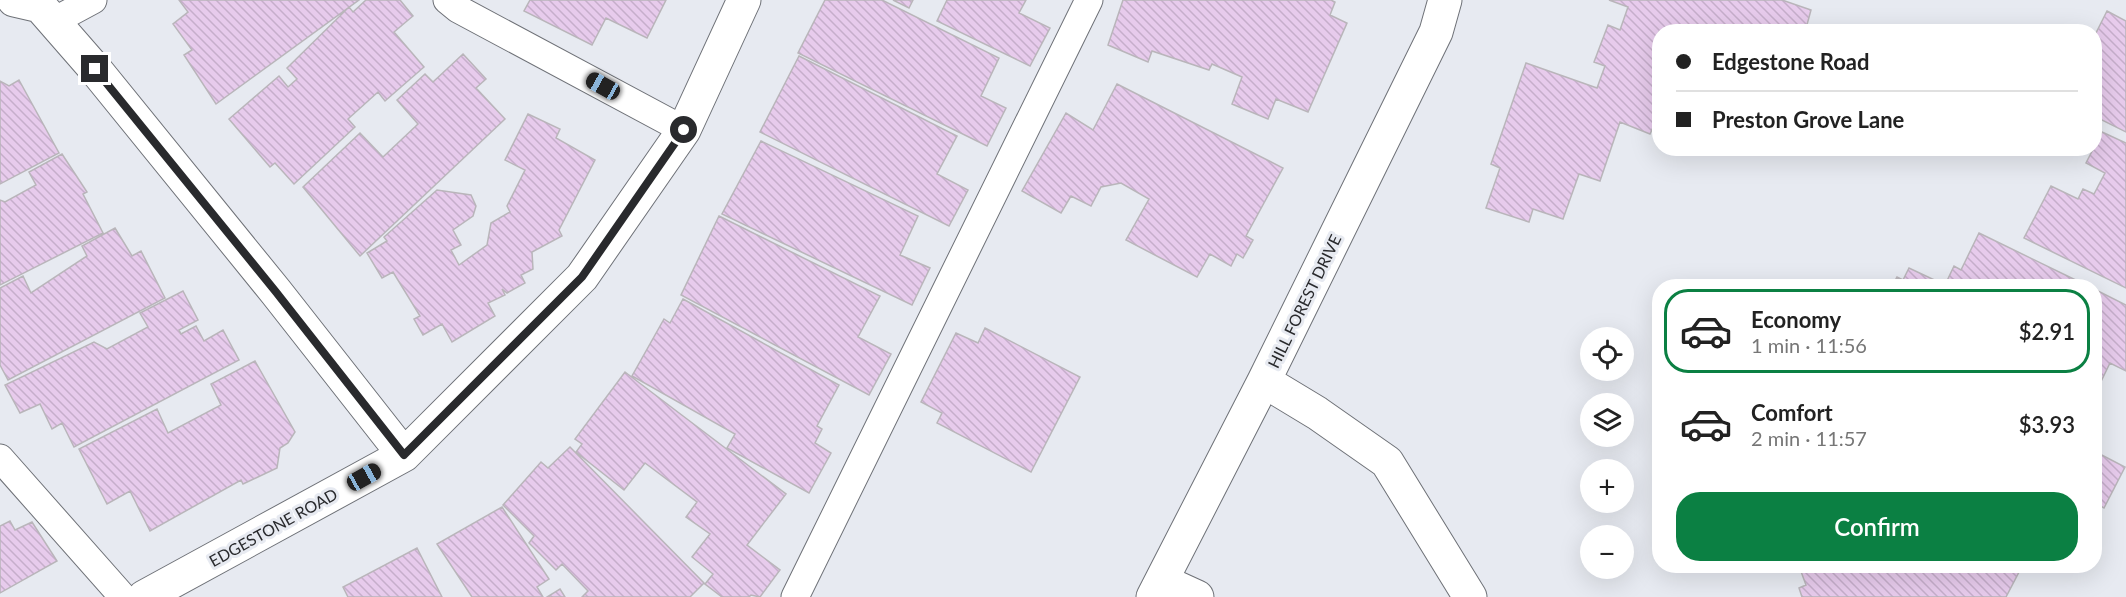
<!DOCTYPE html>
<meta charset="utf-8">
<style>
:root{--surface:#fff;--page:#f2f2f2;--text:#222;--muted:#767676;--line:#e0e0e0;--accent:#0b8043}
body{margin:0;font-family:Lato,sans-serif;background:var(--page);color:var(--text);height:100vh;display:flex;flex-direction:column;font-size:22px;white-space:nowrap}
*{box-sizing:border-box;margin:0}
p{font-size:20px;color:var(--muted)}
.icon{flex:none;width:33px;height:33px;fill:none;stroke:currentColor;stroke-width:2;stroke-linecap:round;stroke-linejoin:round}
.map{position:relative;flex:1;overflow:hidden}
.details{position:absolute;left:1652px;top:279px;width:450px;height:294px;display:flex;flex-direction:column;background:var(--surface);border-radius:24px;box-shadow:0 6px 24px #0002}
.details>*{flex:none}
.top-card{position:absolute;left:1652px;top:24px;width:450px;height:132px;border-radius:24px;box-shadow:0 6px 24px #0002;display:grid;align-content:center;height:132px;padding:0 24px;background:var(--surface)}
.controls{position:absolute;left:1580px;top:327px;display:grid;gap:12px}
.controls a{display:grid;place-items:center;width:54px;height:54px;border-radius:50%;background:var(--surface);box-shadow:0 6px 24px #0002;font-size:30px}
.end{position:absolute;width:27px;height:27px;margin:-14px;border:8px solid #292a2d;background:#fff;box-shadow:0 0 0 3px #fff}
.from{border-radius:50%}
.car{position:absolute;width:18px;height:36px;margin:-18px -9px;border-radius:8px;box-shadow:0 0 4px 2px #0007;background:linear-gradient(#222 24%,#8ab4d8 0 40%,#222 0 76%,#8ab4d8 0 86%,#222 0)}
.top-card b{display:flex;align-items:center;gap:21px;height:57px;font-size:22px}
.top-card b+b{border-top:2px solid var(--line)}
.top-card i{width:15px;height:15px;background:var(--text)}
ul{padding:10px 0 0;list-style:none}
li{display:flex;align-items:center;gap:18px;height:84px;margin:0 12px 9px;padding:0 12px;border:3px solid transparent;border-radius:24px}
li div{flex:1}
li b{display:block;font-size:22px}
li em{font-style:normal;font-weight:600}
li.current{border-color:var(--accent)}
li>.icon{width:54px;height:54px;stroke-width:1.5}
.primary-button{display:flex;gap:12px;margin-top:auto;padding:12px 24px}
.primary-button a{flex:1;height:69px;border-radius:24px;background:var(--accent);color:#fff;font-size:24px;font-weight:600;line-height:69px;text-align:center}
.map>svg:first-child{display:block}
</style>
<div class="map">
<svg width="2126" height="597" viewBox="0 0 2126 597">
<defs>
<pattern id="building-back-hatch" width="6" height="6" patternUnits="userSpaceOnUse" patternTransform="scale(1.5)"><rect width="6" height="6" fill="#e7cbec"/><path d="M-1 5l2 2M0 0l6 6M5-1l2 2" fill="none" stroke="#c6aecb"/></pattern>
</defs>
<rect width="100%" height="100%" fill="#e7eaf1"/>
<path fill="url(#building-back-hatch)" stroke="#b9b5ba" stroke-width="1.5" d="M 179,0 L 359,0 L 216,104 L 184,55 L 192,50 L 173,24 L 188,12 Z
M 366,0 L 400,0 L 413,16 L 394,32 L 424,67 L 385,101 L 378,92 L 348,119 L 355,127 L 294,184 L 275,163 L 270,167 L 229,119 L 279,76 L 288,87 L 297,79 L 287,68 L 349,7 L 353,12 Z
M 530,0 L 666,0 L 647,38 L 606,18 L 592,45 L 524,11 Z
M 825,0 L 882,0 L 999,58 L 981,96 L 1006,108 L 987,146 L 798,53 Z
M 893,0 L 913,0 L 909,8 Z
M 947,0 L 1026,0 L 1019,13 L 1050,28 L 1030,66 L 937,21 Z
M 1123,0 L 1331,0 L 1335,2 L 1330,15 L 1347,23 L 1308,112 L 1276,99 L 1268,119 L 1232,104 L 1242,77 L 1212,64 L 1209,70 L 1152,51 L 1148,62 L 1108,45 Z
M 1609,0 L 1782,0 L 1811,10 L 1805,32 L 1659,32 L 1659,114 L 1650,134 L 1620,122 L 1600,181 L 1579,174 L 1563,219 L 1533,209 L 1529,222 L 1486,208 L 1500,168 L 1491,164 L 1526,63 L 1597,88 L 1605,66 L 1594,62 L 1608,25 L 1620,30 L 1628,7 Z
M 2107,11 L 2126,21 L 2126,132 L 2094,116 L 2094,37 Z
M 463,54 L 486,79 L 476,88 L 505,119 L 360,256 L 303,187 L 360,133 L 383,157 L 418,124 L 397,100 L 425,74 L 433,82 Z
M 799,56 L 957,136 L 937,174 L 968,190 L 949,226 L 760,132 Z
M 19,80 L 59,153 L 0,184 L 0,81 L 9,86 Z
M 1117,84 L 1283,168 L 1246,236 L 1253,240 L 1243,258 L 1237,254 L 1231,266 L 1210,254 L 1197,277 L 1126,240 L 1149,199 L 1121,183 L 1101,187 L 1091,206 L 1071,196 L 1061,213 L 1022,191 L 1066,113 L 1093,130 Z
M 528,114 L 560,129 L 556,138 L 595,160 L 559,230 L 562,236 L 532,252 L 533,269 L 521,275 L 525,283 L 507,293 L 502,289 L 505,295 L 488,303 L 495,316 L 452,342 L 442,324 L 423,335 L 414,319 L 420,316 L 393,272 L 382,278 L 367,253 L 387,241 L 384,237 L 437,190 L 471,195 L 476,206 L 473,216 L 453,230 L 461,245 L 451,250 L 459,265 L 487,245 L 491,223 L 510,212 L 507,206 L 525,170 L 505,160 Z
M 2102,132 L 2126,143 L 2126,288 L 2024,238 L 2051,186 L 2078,199 L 2083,189 L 2094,194 L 2105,173 L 2086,163 Z
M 761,141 L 918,216 L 900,255 L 930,268 L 912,305 L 722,214 Z
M 62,154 L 87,192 L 83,194 L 103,233 L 0,285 L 0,200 L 5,202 L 36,185 L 29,172 Z
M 719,216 L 880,296 L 858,337 L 891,354 L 869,395 L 681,295 Z
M 115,228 L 132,256 L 141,251 L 165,298 L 8,380 L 0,365 L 0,288 L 23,276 L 31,293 L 87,256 L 82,246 Z
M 1979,233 L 2088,286 L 1892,286 L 1897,277 L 1903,280 L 1909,268 L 1945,285 L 1954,266 L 1961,270 Z
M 2094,289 L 2126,305 L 2126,371 L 2110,363 L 2094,396 Z
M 183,291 L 198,320 L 179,330 L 181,334 L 196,326 L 204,341 L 223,330 L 239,360 L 74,447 L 62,423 L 52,429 L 40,404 L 20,413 L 5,385 L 94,342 L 107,349 L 148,327 L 140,313 Z
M 683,299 L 839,385 L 817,426 L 822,429 L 815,443 L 831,453 L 809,493 L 727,448 L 735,434 L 632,376 L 664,319 L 670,323 Z
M 985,328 L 1080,377 L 1031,472 L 937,423 L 942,413 L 921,402 L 956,333 L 978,343 Z
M 255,361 L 295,432 L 288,443 L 280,448 L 277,468 L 243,484 L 241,480 L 150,531 L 130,491 L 107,504 L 79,449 L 157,409 L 168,433 L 221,405 L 211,384 Z
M 625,372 L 786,494 L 747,545 L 780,570 L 760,597 L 751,595 L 749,597 L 722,597 L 705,584 L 713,574 L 692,557 L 710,534 L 686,517 L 697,502 L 645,463 L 624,490 L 576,452 L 582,444 L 575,439 Z
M 570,447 L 704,583 L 690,597 L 582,597 L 588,591 L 562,564 L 556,570 L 529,543 L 534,536 L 503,505 L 541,462 L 548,468 Z
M 2094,451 L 2125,467 L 2104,508 L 2097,504 L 2094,511 Z
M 502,507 L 549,579 L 537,587 L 543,597 L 472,597 L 437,544 Z
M 10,521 L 15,530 L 32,522 L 57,561 L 0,593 L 0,526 Z
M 417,548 L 442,597 L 348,597 L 343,587 Z
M 1799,566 L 2008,566 L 2019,572 L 2006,597 L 1802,597 L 1799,588 L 1806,585 Z
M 560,589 L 565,597 L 547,597 Z"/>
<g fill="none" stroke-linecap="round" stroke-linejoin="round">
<g stroke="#6e7177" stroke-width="29">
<path id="lane" d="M 447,0 L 458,9 L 684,130
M 54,21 L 93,0
M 0,458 L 123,597
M 795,597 L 1089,0"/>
</g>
<g stroke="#6e7177" stroke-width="35">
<path id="street" d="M 14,0 L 40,6 L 95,69 L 276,292 L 404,455
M 1264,381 L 1317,413 L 1387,462 L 1470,597
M 1162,581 L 1197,597
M 144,597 L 404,455 L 582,277 L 684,130 L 744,0
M 1153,597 L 1264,381 L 1436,32 L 1445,0"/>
</g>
<use href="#lane" stroke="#fff" stroke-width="27"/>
<use href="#street" stroke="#fff" stroke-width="33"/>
</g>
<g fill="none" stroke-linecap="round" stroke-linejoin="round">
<path stroke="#292a2d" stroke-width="8" d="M 95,69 L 276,292 L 404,455 L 582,277 L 684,130"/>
</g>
<g text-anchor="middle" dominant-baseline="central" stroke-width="6" stroke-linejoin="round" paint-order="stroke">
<g font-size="16" fill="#292a2d" stroke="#e7eaf1">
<text transform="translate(1304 301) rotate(-64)">HILL FOREST DRIVE</text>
<text transform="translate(273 527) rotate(-29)">EDGESTONE ROAD</text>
</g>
</g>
</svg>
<div class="controls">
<a><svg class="icon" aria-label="locate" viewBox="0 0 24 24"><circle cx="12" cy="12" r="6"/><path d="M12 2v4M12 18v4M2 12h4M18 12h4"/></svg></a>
<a><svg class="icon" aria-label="layers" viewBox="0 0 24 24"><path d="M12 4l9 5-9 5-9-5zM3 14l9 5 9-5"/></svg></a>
<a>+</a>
<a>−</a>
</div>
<i class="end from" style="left:684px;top:130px"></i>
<i class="end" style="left:95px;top:69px"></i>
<i class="car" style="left:603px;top:86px;rotate:299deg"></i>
<i class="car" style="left:364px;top:477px;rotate:61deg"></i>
<div class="top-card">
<b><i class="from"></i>Edgestone Road</b>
<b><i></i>Preston Grove Lane</b>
</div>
<section class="details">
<ul>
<li class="current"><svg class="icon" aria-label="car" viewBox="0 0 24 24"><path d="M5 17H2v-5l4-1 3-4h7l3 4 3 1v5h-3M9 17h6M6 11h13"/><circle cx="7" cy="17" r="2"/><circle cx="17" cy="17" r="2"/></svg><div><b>Economy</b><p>1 min · 11:56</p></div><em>$2.91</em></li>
<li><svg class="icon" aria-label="car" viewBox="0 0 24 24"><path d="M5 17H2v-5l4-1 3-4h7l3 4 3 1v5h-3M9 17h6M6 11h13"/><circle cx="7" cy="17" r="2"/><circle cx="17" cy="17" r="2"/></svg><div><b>Comfort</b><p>2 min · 11:57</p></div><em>$3.93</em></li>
</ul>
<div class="primary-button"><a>Confirm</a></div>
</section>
</div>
